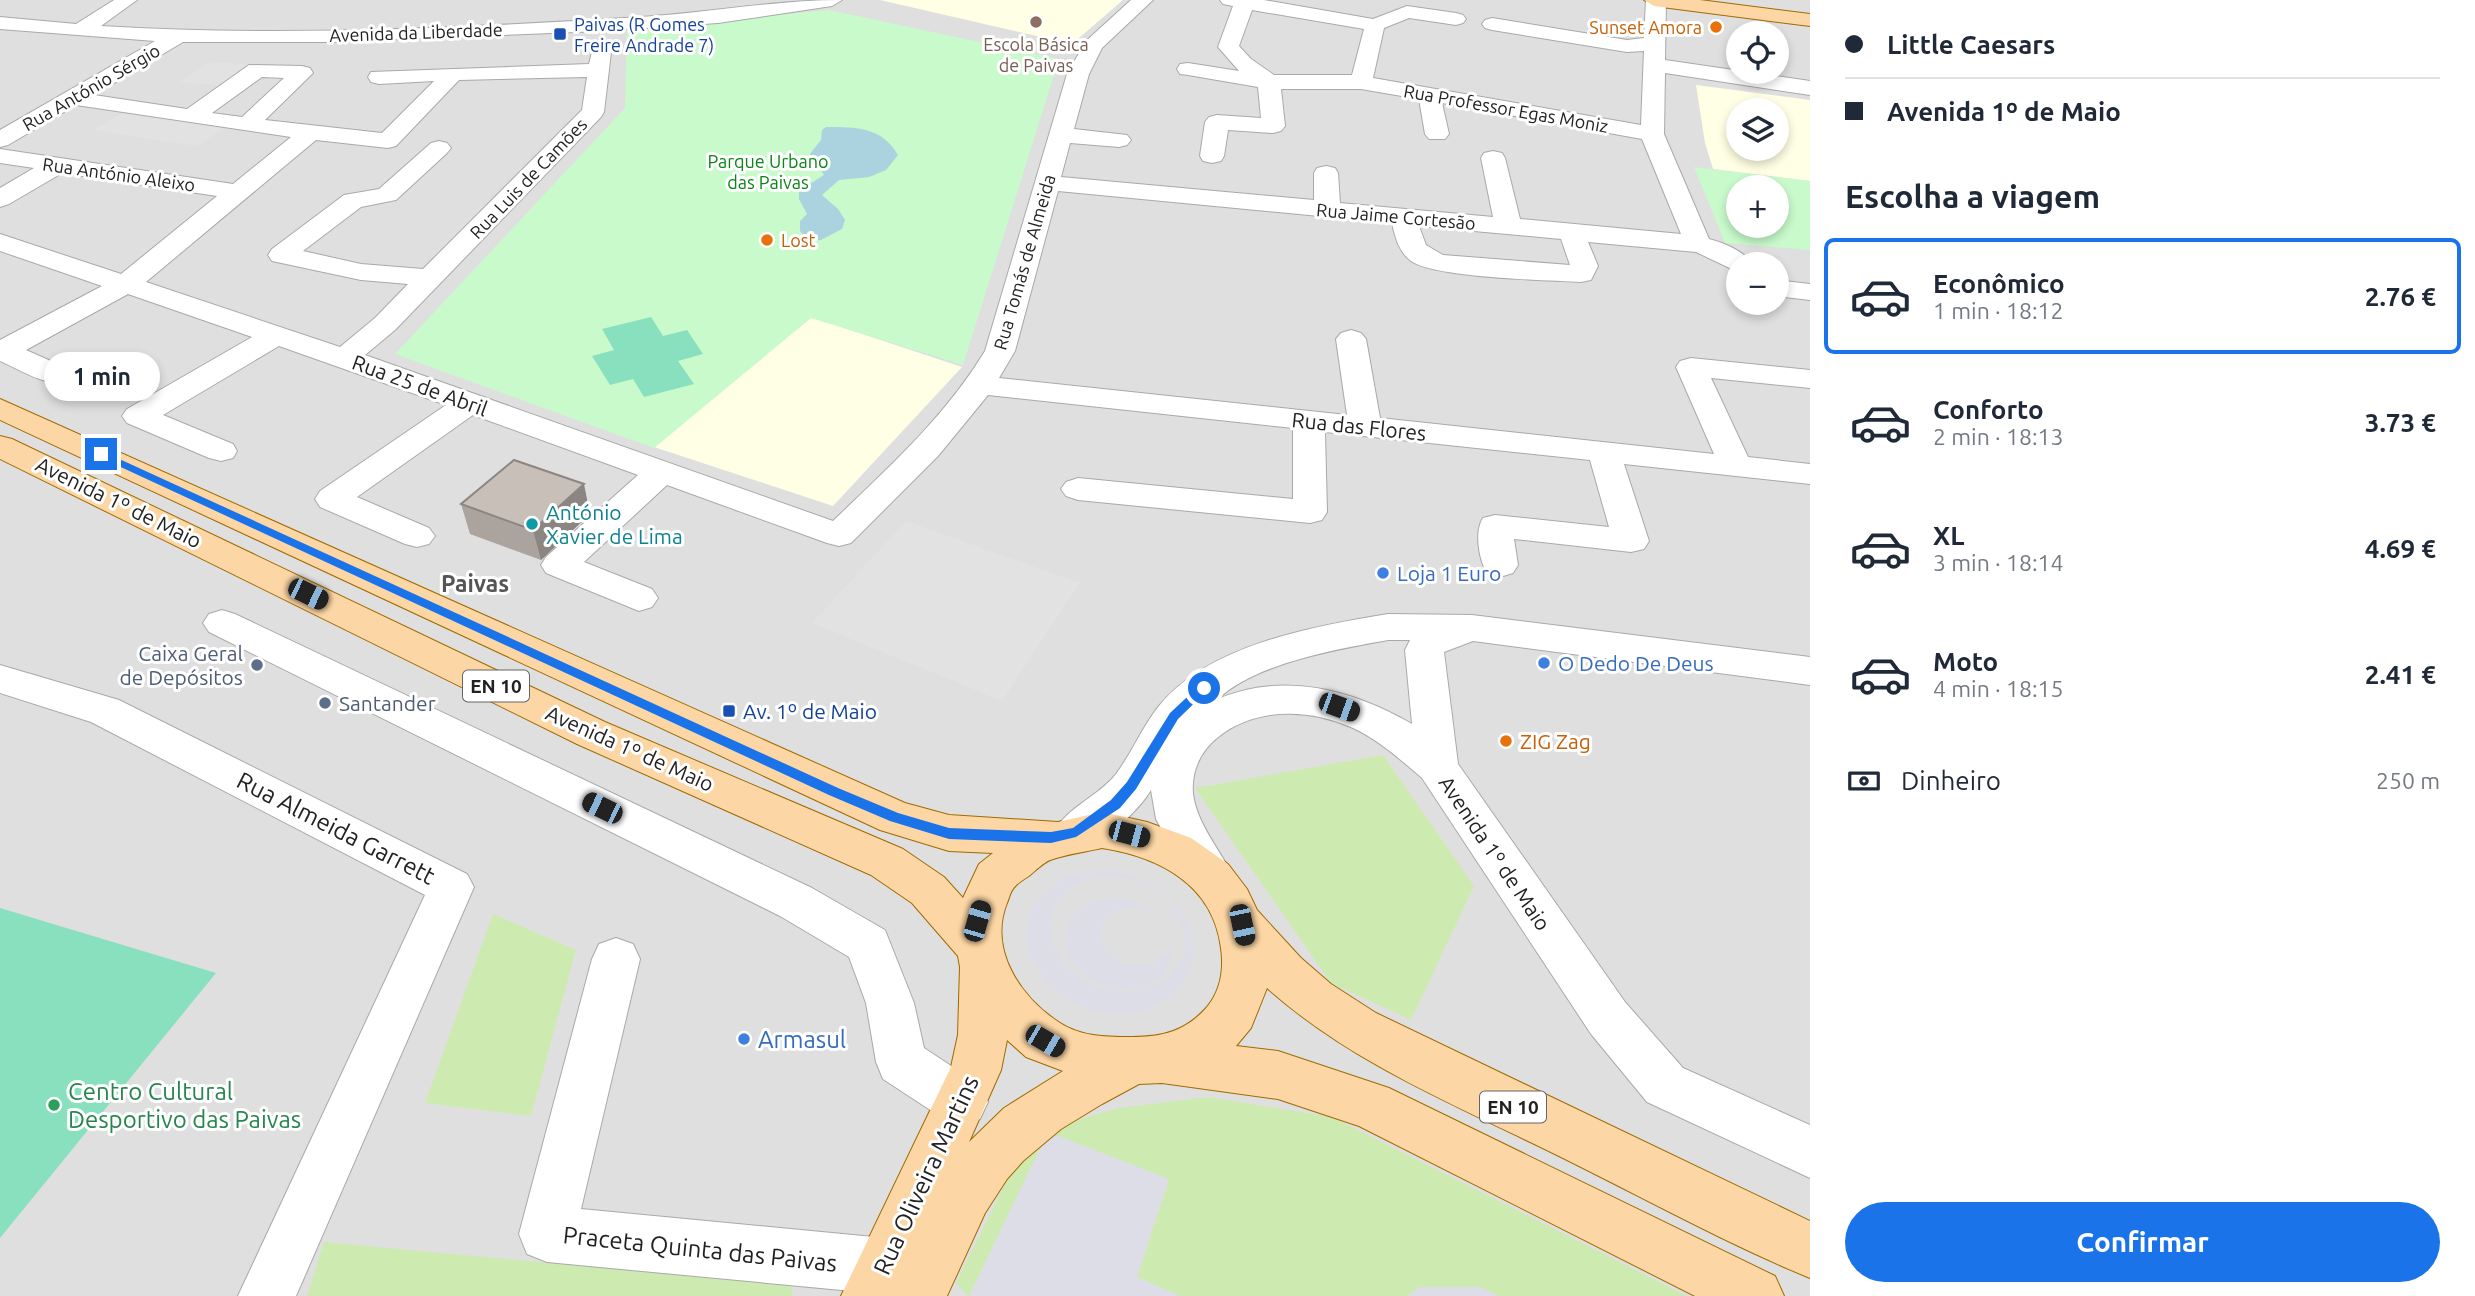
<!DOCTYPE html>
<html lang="pt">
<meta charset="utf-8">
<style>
:root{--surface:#fff;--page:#f6f6f7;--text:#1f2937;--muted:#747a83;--line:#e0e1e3;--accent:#1a73e8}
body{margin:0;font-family:Ubuntu,sans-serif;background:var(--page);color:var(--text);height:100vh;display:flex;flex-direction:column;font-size:26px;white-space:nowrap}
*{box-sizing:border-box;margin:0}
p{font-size:23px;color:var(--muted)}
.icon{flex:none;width:38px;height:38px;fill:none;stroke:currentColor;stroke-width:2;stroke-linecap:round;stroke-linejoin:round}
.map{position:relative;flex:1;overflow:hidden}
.side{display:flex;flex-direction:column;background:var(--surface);width:665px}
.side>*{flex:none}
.top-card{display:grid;align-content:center;height:154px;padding:0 35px;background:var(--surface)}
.controls{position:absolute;left:1726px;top:21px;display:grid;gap:14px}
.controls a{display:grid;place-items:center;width:63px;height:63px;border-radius:50%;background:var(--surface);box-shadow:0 4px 10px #0003;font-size:35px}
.end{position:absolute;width:32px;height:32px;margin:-16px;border:9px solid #1a73e8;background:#fff;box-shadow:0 0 0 4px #fff}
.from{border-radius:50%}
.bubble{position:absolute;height:49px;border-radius:24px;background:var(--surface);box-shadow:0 4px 10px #0003;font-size:23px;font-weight:700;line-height:49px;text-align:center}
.car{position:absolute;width:21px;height:42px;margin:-21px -10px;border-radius:9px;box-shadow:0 0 5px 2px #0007;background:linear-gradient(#222 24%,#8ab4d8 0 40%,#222 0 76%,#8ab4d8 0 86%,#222 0)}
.top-card b{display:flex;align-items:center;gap:24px;height:66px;font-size:26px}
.top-card b+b{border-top:2px solid var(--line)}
.top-card i{width:18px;height:18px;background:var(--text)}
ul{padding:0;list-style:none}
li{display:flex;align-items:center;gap:21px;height:116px;margin:0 14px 10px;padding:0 21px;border:4px solid transparent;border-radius:10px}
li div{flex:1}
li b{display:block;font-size:26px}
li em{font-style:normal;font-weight:700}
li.on{border-color:var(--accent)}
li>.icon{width:63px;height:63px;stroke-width:1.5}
h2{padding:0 35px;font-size:32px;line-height:84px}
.pay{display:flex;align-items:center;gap:18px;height:77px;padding:0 35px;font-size:26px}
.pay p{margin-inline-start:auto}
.primary-button{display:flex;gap:14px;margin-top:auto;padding:14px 35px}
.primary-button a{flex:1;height:80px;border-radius:42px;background:var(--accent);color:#fff;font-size:28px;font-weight:700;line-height:80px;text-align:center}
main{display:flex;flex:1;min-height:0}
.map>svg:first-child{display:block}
</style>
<main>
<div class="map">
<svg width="1810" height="1296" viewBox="0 0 1810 1296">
<rect width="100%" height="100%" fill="#f2efe9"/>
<path fill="#e0dfdf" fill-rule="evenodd" d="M 0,0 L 1810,0 L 1810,1296 L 0,1296 ZM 1738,33 L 1776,33 L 1776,72 L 1738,72 ZM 1738,110 L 1776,110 L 1776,149 L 1738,149 ZM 1738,187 L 1776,187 L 1776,226 L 1738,226 ZM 1738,264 L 1776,264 L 1776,303 L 1738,303 Z"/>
<path fill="#ffffe5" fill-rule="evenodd" d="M 880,0 L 1123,0 L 1072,44 Z
M 1696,85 L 1810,100 L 1810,181 L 1713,169 L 1705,143 ZM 1738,110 L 1776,110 L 1776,149 L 1738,149 Z
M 808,316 L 962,367 L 833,506 L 654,447 Z"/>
<path fill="#cdebb0" d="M 1383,755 L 1474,886 L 1411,1020 L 1331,983 L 1195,788 Z
M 493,914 L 576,950 L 531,1116 L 425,1103 Z
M 1208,1097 L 1332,1117 L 1687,1296 L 968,1296 L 956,1283 L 1016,1162 L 1055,1126 L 1119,1108 Z
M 324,1242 L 791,1285 L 793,1296 L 307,1296 Z"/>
<path fill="#c8facc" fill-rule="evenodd" d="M 829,10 L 1059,59 L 963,365 L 811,318 L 654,448 L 395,354 L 625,108 L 627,30 Z
M 1694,167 L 1810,181 L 1810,250 L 1725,243 ZM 1738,187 L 1776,187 L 1776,226 L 1738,226 Z"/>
<path fill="#88e0be" d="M 651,317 L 663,336 L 687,330 L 703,354 L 678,361 L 694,384 L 644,397 L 633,379 L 610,385 L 592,356 L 614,350 L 602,329 Z
M 0,908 L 216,973 L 0,1238 Z"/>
<path fill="#e2e2e2" d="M 208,62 L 248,64 L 221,86 L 180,82 Z
M 128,110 L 230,124 L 197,146 L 92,130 Z
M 906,521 L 1080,583 L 1002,701 L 812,623 Z
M 1387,640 L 1411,642 L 1414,730 L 1214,701 L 1229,680 L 1326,650 Z"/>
<path fill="#dddde8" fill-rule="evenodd" d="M 1106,870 L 1137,877 L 1163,892 L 1182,912 L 1193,937 L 1194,959 L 1187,979 L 1172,996 L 1148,1010 L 1122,1014 L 1095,1012 L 1069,1001 L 1047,983 L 1031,959 L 1026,931 L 1034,904 L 1055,883 L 1075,874 ZM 1114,876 L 1139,881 L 1161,893 L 1175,910 L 1184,930 L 1185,948 L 1179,964 L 1168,978 L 1148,988 L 1127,992 L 1105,990 L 1085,982 L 1066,967 L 1053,947 L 1049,925 L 1056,903 L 1073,886 L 1088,879 Z
M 1116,898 L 1136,902 L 1153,912 L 1166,925 L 1171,935 L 1172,955 L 1167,968 L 1159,979 L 1142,988 L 1126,990 L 1110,988 L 1094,982 L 1079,971 L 1068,955 L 1065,937 L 1070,920 L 1083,906 L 1095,901 ZM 1134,908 L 1147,910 L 1158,917 L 1171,936 L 1168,953 L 1151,966 L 1130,966 L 1120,962 L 1104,945 L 1101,933 L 1104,922 L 1113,912 Z
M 1048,1132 L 1169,1179 L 1137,1277 L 1180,1296 L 969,1296 Z
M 1419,1287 L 1481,1287 L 1499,1296 L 1408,1296 Z"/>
<path fill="#aad3df" d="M 826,127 C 856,127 882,127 898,155 L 886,170 L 869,177 L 839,180 L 822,195 L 838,209 L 845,220 L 842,229 L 821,240 L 809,241 L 800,231 L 800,221 L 807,214 L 799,199 L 799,191 L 824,175 L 810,154 L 821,140 L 822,130 Z"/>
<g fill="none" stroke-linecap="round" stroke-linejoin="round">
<g stroke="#a9a9a9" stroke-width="2">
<path id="minor" d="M 114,0 L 137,0 L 101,26 C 280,37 462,28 641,17 C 708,13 775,0 842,0 L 832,6 L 718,23 L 601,31 L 328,42 L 183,42 L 94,95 L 187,109 L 249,65 L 302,66 L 310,68 L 313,73 L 265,120 L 382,133 L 434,81 L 379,84 L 371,82 L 368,77 L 371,72 L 589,64 L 595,40 L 609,40 L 612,44 L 604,112 L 601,117 L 395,330 L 365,355 L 833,521 C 889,467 945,417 985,351 L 1067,74 L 1086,41 L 1131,0 L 1153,0 L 1102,48 L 1089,74 L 1074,129 L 1127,135 L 1131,140 L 1127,145 L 1119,147 L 1070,143 L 1061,177 L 1314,200 L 1314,173 L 1317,168 L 1326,166 L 1335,168 L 1338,173 L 1340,203 L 1493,217 L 1481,158 L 1484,153 L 1493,151 L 1502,153 L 1505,158 L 1520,219 L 1681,234 L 1642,139 L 1442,103 L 1449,134 L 1445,139 L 1429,139 L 1425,134 L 1419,99 L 1361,89 L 1281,89 L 1285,126 L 1281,131 L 1273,133 L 1228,130 L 1224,156 L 1221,161 L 1212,163 L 1203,161 L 1200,156 L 1205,122 L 1209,117 L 1217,115 L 1261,118 L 1258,87 L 1188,75 L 1180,74 L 1177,69 L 1180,64 L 1188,63 L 1239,71 L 1218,47 L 1233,6 L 1223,4 L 1220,0 L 1264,0 L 1373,19 L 1407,6 L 1456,13 L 1463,15 L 1466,19 L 1463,23 L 1456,25 L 1409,18 L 1384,28 L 1373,78 L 1641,125 L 1644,51 L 1627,52 L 1492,30 L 1485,28 L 1482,24 L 1485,20 L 1492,18 L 1627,40 L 1644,38 L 1646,0 L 1666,0 L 1665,60 L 1810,81 L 1810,95 L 1665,73 L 1664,134 L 1709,239 C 1724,243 1744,251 1752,264 L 1738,264 L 1738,272 L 1696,252 L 1588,242 L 1598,266 L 1591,280 L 1581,282 C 1546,280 1435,278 1411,261 C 1399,252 1395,237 1392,223 L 1058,191 L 1015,351 L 999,378 L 1347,415 L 1336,339 L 1341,333 L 1351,330 L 1361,333 L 1366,339 L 1380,418 L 1714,454 L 1676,367 L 1680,361 L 1691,358 L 1810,370 L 1810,388 L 1711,378 L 1748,457 L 1810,464 L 1810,484 L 1624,464 L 1649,541 L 1644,549 L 1631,552 L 1514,539 L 1518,565 L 1513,573 L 1500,577 L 1487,573 C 1479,560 1474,532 1483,518 L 1495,515 L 1609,527 L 1590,460 L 1325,432 L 1327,512 L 1322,520 L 1310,523 L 1078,500 L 1066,496 L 1061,489 L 1066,482 L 1078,478 L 1293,499 L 1293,428 L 988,395 L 938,456 L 851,543 L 839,546 L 827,543 L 667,485 L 584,562 L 652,589 L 658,598 L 652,607 L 639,611 L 546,573 L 541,565 L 546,557 L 638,475 L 473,415 L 357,497 L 429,528 L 435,536 L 429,544 L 417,547 L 405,544 L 320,507 L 315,499 L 320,491 L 446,405 L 279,346 L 163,415 L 233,444 L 237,451 L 233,458 L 221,461 L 209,458 L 127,423 L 122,416 L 127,409 L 252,337 L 128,294 L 26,350 L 71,370 L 75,376 L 71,382 C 47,388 21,370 0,361 L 0,340 L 102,286 L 0,251 L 0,234 L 121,274 L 217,196 L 62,173 L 9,204 L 0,207 L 0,188 L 34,168 L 0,163 L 0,149 L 233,184 L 291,137 L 76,105 L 8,145 L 0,147 L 0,130 L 155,41 L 0,29 L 0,17 L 76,24 ZM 1252,10 L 1364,29 L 1352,75 L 1274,75 L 1251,59 L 1239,46 ZM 262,77 L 284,78 L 242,117 L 212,113 ZM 587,77 L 582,110 L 423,269 L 361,264 L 303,251 L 361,207 L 396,200 L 447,153 L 451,148 L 447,143 L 439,141 L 431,143 L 379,189 L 344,195 L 272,249 L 268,255 L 272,261 L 361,280 L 408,284 L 375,318 L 340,347 L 146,282 L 316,140 L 388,148 L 396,146 L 459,80 ZM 1419,226 L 1561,239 L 1570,265 L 1443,255 L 1426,245 Z
M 1776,280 L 1810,284 L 1810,300 L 1776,296 Z
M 222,610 L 235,614 L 812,888 L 885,930 L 914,1003 L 924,1048 L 980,1085 L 988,1102 L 980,1119 L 962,1127 L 944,1119 L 883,1079 L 876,1062 L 866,1003 L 849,957 L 780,916 L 209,632 L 203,623 L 209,614 Z
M 1388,614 L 1472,615 L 1810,657 L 1810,685 L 1473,641 L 1444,652 L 1458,764 L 1625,1002 L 1683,1068 L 1810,1125 L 1810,1178 L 1647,1102 L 1591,1034 L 1422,778 C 1401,760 1379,740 1353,728 C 1309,708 1255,707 1217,738 C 1200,752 1191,772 1193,794 C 1197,824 1220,850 1233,876 L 1226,889 L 1210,895 L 1194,889 L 1156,819 L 1151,790 C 1140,809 1100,848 1077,849 C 1072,850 1065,846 1060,844 L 1054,832 C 1067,807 1098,797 1116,774 C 1132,753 1142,727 1159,706 C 1208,645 1314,626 1388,614 ZM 1388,640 L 1410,640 L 1405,650 L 1412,724 C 1353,690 1284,671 1218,699 C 1256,663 1338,649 1388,640 Z
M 0,665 L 119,700 L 467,874 L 474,887 L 296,1296 L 238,1296 L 425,895 L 91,722 L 0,693 Z
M 616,938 L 633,944 L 640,959 L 581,1209 L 884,1238 L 904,1246 L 912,1266 L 904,1286 L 884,1294 L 547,1262 L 527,1254 L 519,1234 L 592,959 L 599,944 Z"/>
</g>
<g stroke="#a06b00" stroke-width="2">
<path id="major" d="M 1644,0 L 1700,0 L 1810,14 L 1810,26 L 1654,6 Z
M 0,399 L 905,803 L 949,815 L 1058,822 L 1102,812 L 1147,822 L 1191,838 L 1228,864 L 1247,889 L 1257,910 L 1301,958 L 1331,984 L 1376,1013 L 1810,1221 L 1810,1278 C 1725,1243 1644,1198 1561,1157 C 1460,1107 1352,1064 1267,988 L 1251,1028 L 1236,1046 L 1278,1051 L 1389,1088 L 1775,1276 L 1784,1296 L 1695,1296 L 1359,1126 L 1278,1099 L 1162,1083 L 1139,1084 L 1102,1104 L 1061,1129 L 1023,1161 L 1007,1179 L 985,1213 L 947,1296 L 841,1296 L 951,1067 L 958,1035 L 960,967 L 958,956 L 912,903 L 871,875 L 577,744 L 0,459 L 0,436 L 12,439 L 605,722 L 903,849 L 944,877 L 963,898 L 979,864 L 993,853 L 949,851 L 880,830 L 0,420 ZM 1102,848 C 1159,857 1213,884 1221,948 C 1224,969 1221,990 1207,1007 C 1186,1031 1163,1037 1132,1037 C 1107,1037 1082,1037 1060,1023 C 1021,998 988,950 1007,903 C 1009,899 1010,892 1013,889 C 1016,884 1024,879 1029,876 C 1036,870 1043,863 1050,860 C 1067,854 1085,852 1102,848 ZM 1007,1040 L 1026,1057 L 1063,1071 L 1004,1108 L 969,1142 L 1001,1070 Z"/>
</g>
<use href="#minor" fill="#fff" fill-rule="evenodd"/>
<use href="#major" fill="#fcd6a4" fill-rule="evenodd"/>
</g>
<path fill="#aba49e" d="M 461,504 L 590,514 L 541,560 L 470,534 Z"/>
<path fill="#8b8681" d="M 584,484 L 590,514 L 541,560 L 533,530 Z"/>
<path fill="#c7bfb8" stroke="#8b8681" stroke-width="2" d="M 514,460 L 584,484 L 533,530 L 461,504 Z"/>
<path fill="#1a73e8" d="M 97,452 L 104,452 L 838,788 L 898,813 L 949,828 L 1051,832 L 1073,828 L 1111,800 L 1127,782 L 1170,713 L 1200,685 L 1208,685 L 1210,688 L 1178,719 L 1136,789 L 1120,808 L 1076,837 L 1051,843 L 949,839 L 890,821 L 829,795 L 97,456 Z"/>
<circle fill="#8d6e63" stroke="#fff" stroke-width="2.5" cx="1036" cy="22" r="7"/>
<g fill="#e8710a" stroke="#fff" stroke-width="2.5">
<circle cx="1716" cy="27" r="7"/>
<circle cx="767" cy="240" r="7"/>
<circle cx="1506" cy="741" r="7"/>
</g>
<g fill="#1a4fb4" stroke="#fff" stroke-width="2.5">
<rect x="553" y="27" width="14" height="14" rx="3.5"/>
<rect x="722" y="704" width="14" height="14" rx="3.5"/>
</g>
<circle fill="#0f9aa8" stroke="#fff" stroke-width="2.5" cx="532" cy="524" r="7"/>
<g fill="#3f7fe0" stroke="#fff" stroke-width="2.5">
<circle cx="1383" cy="573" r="7"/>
<circle cx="1544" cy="663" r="7"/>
<circle cx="744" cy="1039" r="7"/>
</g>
<g fill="#5c6f8a" stroke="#fff" stroke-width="2.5">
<circle cx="257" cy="665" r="7"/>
<circle cx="325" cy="703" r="7"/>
</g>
<circle fill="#2e9e5b" stroke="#fff" stroke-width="2.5" cx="54" cy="1105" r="7"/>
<g text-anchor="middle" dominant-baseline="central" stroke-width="6" stroke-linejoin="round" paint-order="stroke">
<g font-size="18" fill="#164399" stroke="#fff" text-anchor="start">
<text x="574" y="24">Paivas (R Gomes<tspan x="574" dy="21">Freire Andrade 7)</tspan></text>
</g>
<g font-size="18" fill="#c56008" stroke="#fff" text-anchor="end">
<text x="1702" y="27">Sunset Amora</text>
<text x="781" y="240" text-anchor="start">Lost</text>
</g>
<g font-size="18" fill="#222" stroke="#fff">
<text transform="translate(416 32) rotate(-2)">Avenida da Liberdade</text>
<text transform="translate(91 87) rotate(-30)">Rua António Sérgio</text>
<text transform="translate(1506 108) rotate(10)">Rua Professor Egas Moniz</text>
<text transform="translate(119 174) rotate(8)">Rua António Aleixo</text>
<text transform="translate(528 178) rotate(-46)">Rua Luis de Camões</text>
<text transform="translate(1396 216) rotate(5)">Rua Jaime Cortesão</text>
<text transform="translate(1024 262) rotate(-74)">Rua Tomás de Almeida</text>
</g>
<g font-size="18" fill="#785e54" stroke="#fff">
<text x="1036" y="44">Escola Básica<tspan x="1036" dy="21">de Paivas</tspan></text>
</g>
<g font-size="18" fill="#0c8416" stroke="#fff">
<text x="768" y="161">Parque Urbano<tspan x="768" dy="21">das Paivas</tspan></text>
</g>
<g fill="#fff" stroke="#646464" stroke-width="2">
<rect x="463" y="670.5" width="66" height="31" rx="5"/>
<rect x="1480" y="1091.5" width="66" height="31" rx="5"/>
</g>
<g font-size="19" font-weight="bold" fill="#222">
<text x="496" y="686">EN 10</text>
<text x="1513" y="1107">EN 10</text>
</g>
<g font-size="21" fill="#222" stroke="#fff">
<text transform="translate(420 385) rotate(20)">Rua 25 de Abril</text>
<text transform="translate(1359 426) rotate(6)">Rua das Flores</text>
<text transform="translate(119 502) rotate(26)">Avenida 1º de Maio</text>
<text transform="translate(630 748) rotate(24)">Avenida 1º de Maio</text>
<text transform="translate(1495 853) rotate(56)">Avenida 1º de Maio</text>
</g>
<g font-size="21" fill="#0d838f" stroke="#fff" text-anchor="start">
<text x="546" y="512">António<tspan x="546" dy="24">Xavier de Lima</tspan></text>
</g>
<g font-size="21" fill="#366cbe" stroke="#fff" text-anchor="start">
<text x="1397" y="573">Loja 1 Euro</text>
<text x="1558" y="663">O Dedo De Deus</text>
</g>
<g font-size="21" fill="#4e5e75" stroke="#fff" text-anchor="end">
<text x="243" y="653">Caixa Geral<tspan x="243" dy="24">de Depósitos</tspan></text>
<text x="339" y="703" text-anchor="start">Santander</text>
</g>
<g font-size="21" fill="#164399" stroke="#fff" text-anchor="start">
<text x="743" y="711">Av. 1º de Maio</text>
</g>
<g font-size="21" fill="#c56008" stroke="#fff" text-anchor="start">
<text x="1520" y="741">ZIG Zag</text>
</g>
<g font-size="23" font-weight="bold" fill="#555" stroke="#fff">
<text x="475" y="583">Paivas</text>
</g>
<g font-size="24" fill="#222" stroke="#fff">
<text transform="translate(336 828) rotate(27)">Rua Almeida Garrett</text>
<text transform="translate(926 1175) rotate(-65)">Rua Oliveira Martins</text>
<text transform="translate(700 1249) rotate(6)">Praceta Quinta das Paivas</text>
</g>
<g font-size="24" fill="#366cbe" stroke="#fff" text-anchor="start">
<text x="758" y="1039">Armasul</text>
</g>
<g font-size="24" fill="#27864d" stroke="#fff" text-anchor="start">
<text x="68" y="1091">Centro Cultural<tspan x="68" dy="28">Desportivo das Paivas</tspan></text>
</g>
</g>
</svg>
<div class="controls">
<a><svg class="icon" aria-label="locate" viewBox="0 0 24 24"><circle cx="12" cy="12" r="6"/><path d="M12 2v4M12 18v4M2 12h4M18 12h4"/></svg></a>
<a><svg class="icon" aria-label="layers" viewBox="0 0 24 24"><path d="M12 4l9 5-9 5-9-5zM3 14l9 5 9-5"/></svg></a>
<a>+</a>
<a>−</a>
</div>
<i class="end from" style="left:1204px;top:688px"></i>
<i class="end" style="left:101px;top:454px"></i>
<div class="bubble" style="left:44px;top:352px;width:116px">1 min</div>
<i class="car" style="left:308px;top:594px;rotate:116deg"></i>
<i class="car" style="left:1339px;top:707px;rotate:110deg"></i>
<i class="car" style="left:602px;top:808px;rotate:296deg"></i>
<i class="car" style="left:1129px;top:834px;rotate:105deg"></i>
<i class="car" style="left:977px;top:921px;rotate:16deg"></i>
<i class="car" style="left:1242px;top:925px;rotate:168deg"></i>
<i class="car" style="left:1045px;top:1041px;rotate:120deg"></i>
</div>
<section class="side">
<div class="top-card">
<b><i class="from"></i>Little Caesars</b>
<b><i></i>Avenida 1º de Maio</b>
</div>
<h2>Escolha a viagem</h2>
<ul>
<li class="on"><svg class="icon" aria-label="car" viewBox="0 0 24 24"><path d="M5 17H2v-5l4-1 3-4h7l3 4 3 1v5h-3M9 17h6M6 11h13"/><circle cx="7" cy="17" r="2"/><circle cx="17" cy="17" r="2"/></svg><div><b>Econômico</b><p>1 min · 18:12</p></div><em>2.76 €</em></li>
<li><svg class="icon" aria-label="car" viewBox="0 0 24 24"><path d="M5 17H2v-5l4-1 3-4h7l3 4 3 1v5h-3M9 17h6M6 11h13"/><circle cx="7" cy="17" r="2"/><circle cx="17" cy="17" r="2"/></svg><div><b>Conforto</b><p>2 min · 18:13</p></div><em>3.73 €</em></li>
<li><svg class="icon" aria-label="car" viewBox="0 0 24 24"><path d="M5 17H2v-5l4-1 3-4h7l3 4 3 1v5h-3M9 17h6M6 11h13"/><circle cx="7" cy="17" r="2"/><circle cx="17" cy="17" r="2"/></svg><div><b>XL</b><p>3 min · 18:14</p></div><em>4.69 €</em></li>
<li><svg class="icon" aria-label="car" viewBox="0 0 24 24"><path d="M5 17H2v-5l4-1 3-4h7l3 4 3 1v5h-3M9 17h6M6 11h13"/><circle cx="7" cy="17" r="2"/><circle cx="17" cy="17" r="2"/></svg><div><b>Moto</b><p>4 min · 18:15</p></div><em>2.41 €</em></li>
</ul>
<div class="pay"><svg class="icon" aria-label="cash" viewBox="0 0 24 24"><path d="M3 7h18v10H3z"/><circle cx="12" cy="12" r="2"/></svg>Dinheiro<p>250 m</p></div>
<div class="primary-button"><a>Confirmar</a></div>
</section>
</main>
